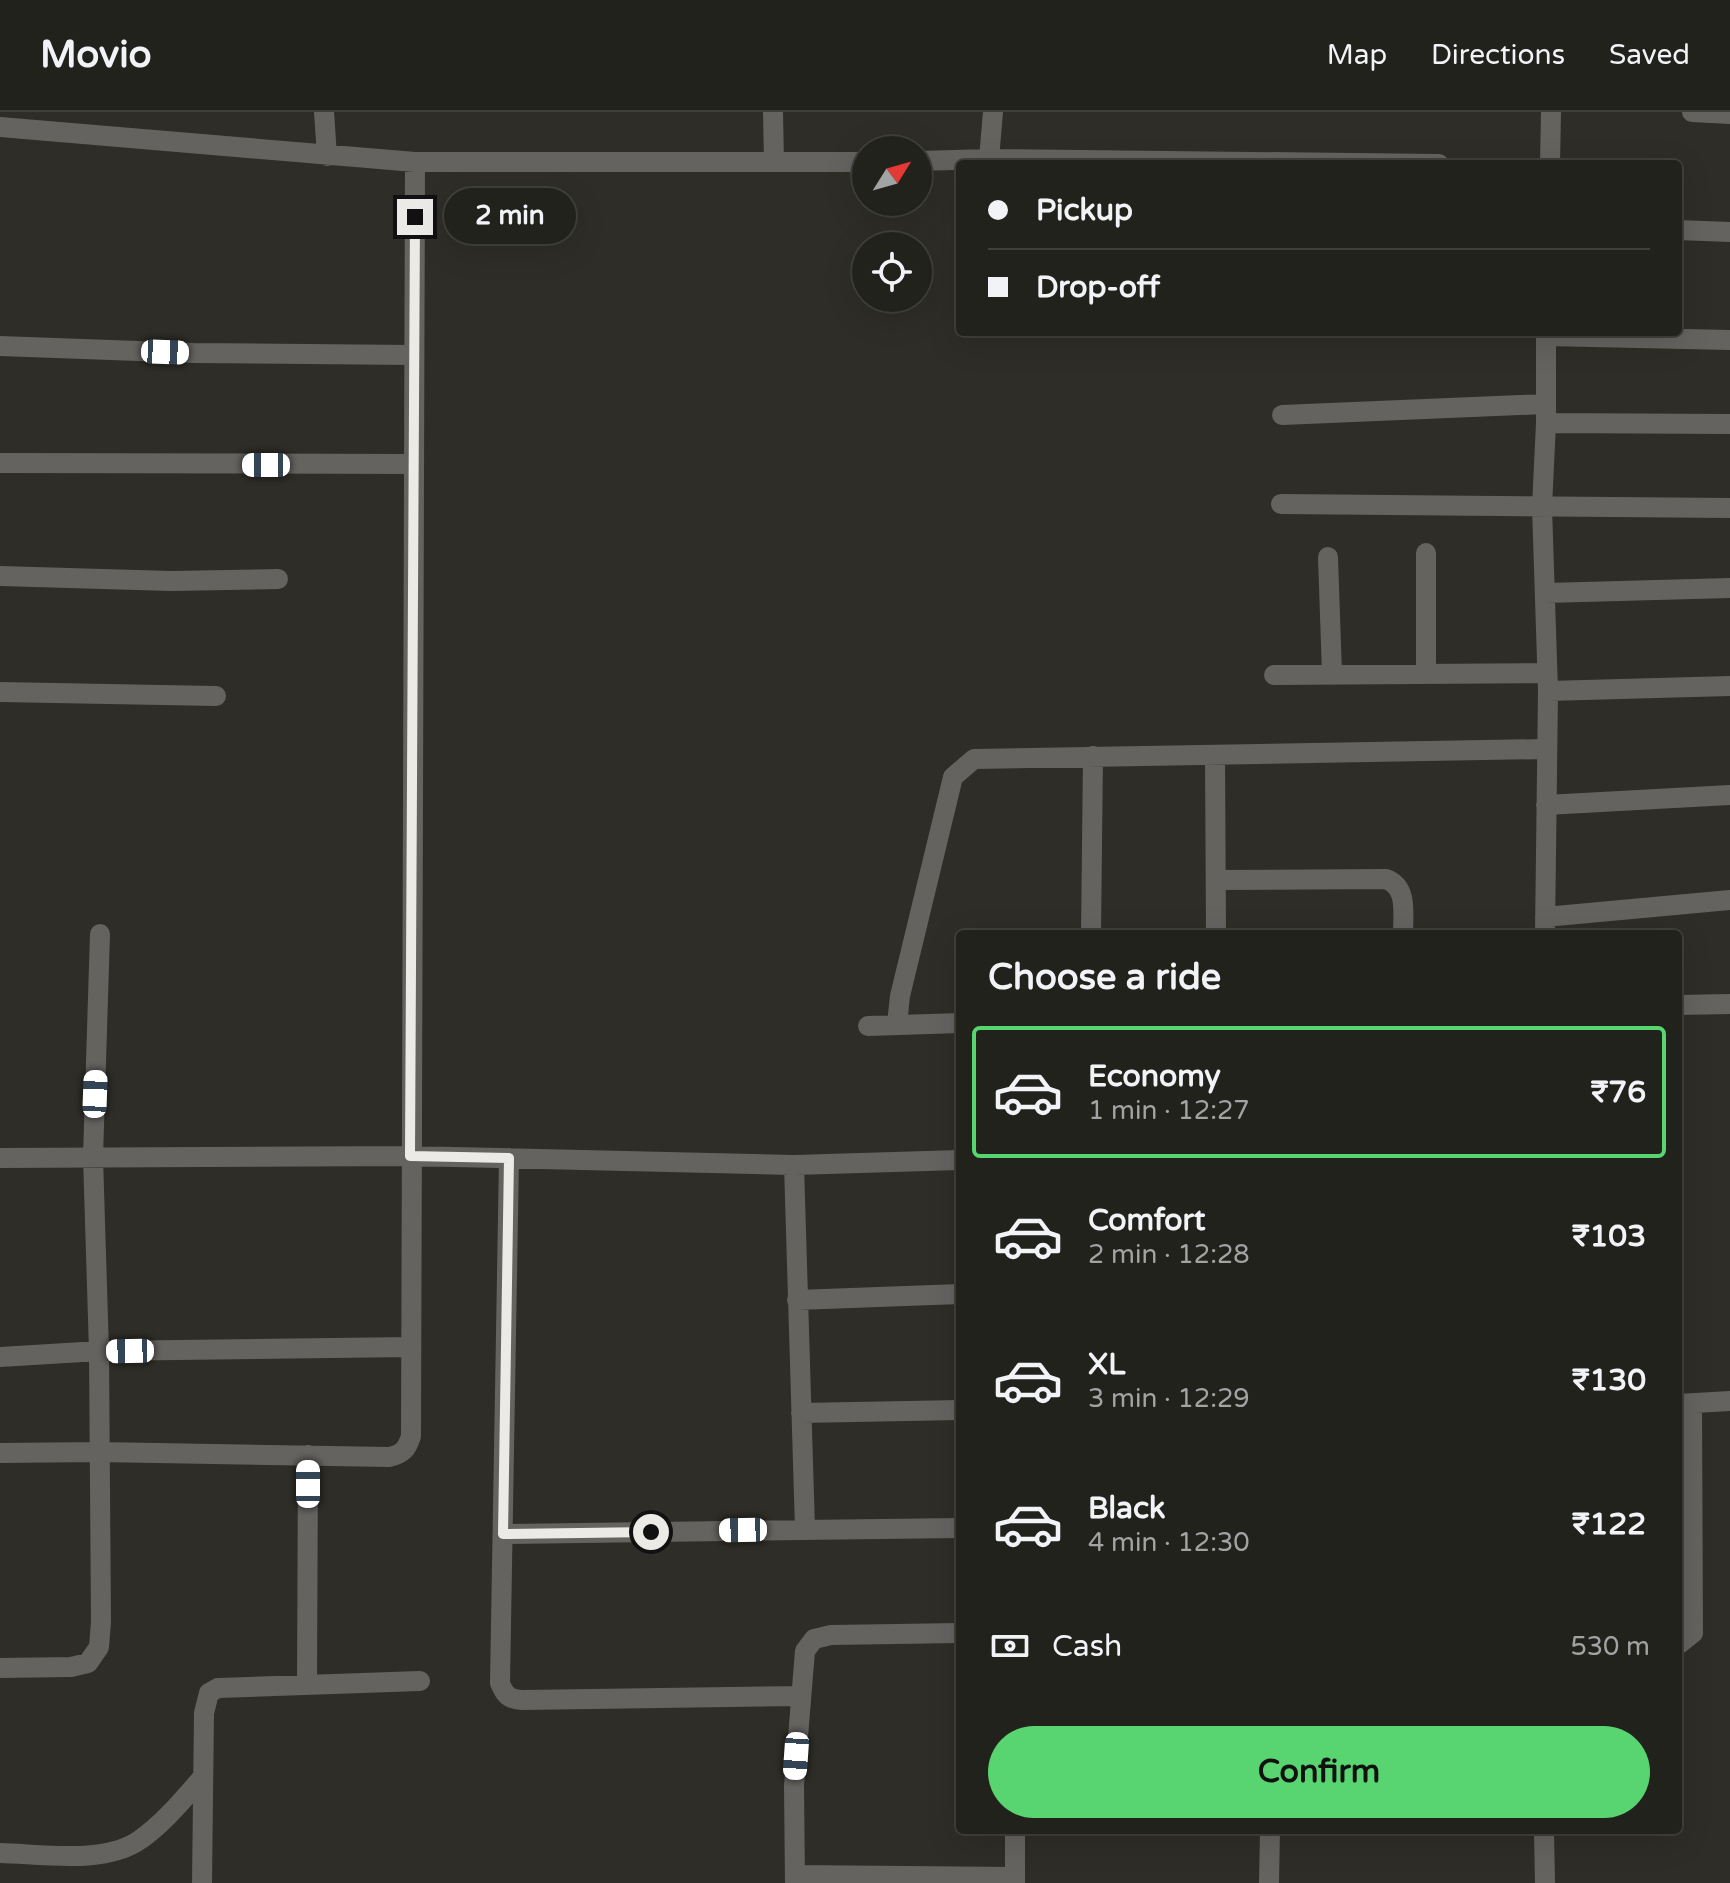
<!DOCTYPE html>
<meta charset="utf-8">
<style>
:root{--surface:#22221d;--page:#2a2a26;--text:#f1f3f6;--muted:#a2a4a4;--line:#3f3f3b;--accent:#58d570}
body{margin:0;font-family:"Varela Round",sans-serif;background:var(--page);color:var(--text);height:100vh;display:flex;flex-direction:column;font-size:30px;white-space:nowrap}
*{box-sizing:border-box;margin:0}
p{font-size:26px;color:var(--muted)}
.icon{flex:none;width:44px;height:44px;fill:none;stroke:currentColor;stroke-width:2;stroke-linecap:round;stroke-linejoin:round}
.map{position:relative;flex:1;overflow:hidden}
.panel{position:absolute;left:956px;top:818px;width:726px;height:904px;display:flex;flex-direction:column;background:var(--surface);border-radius:8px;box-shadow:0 8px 32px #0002,0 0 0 2px var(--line)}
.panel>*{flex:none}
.guide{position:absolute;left:956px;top:48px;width:726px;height:176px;border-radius:8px;box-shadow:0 8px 32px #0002,0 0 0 2px var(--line);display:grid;align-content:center;height:176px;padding:0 32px;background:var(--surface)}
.needle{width:52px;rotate:53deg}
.controls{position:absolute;left:852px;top:24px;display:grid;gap:16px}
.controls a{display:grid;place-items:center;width:80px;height:80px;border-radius:50%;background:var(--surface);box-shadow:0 8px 32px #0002,0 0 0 2px var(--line);font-size:40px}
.end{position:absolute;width:36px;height:36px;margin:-18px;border:10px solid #ebeae6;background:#111;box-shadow:0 0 0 4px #111}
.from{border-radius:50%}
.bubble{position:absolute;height:56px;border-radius:28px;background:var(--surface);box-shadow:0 8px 32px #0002,0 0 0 2px var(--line);font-size:26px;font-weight:700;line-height:56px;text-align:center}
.car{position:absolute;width:24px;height:48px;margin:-24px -12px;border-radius:10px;box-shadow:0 0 6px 2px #0007;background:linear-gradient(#fff 24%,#345 0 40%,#fff 0 76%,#345 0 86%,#fff 0)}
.guide b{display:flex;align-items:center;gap:28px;height:76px;font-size:30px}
.guide b+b{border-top:2px solid var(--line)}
.guide i{width:20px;height:20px;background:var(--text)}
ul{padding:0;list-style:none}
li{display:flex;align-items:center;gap:24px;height:132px;margin:0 16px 12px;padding:0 16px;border:4px solid transparent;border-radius:8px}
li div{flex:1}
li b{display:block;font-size:30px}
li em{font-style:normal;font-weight:700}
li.active{border-color:var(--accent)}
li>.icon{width:72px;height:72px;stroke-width:1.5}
h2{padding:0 32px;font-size:36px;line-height:96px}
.pay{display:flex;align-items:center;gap:20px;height:88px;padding:0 32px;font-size:30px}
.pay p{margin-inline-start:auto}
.primary-button{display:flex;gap:16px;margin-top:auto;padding:16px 32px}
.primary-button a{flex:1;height:92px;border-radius:48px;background:var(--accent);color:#111;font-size:32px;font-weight:700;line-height:92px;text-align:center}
header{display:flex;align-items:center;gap:48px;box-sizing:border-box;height:112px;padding:0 40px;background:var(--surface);border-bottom:2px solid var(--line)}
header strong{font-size:38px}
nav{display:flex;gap:44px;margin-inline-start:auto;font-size:28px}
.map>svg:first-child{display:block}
</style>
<header>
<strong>Movio</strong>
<nav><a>Map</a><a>Directions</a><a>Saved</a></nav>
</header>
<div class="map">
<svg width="1730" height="1771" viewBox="0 0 1730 1771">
<rect width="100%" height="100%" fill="#2e2d27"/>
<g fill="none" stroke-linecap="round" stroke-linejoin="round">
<path stroke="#656360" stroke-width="20" d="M 324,0 L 327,44
M 773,0 L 774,50
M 1692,0 L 1730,2
M 0,15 L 415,50 L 866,50
M 989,47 L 993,0
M 918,49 L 989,47 L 1439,52
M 1550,52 L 1551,0
M 1678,118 L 1730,120
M 1546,224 L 1730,228
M 0,234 L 193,241 L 413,243
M 1282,303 L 1545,292
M 1546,311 L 1730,312
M 0,351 L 414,352
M 1281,392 L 1730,396
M 1328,445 L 1332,562
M 0,464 L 171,469 L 278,467
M 1546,481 L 1730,476
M 1426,561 L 1426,441
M 1274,563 L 1546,561
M 1548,579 L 1730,574
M 0,580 L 216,584
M 1215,643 L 1216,822
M 1546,693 L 1730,683
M 1216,768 L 1386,767 C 1408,775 1403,801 1403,822
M 1545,805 L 1730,788
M 1091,822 L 1093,644
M 1545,822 L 1548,579 L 1542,395 L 1546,311 L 1546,220
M 1678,893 L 1730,892
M 897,912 L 900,884 L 953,665 L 974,647 L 1547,637
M 868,914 L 960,911
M 0,1046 L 410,1044 L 794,1053 L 960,1048
M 509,1046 L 500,1571 C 505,1583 508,1587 522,1588 L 800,1584
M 794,1053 L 805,1417
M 797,1188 L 960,1182
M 0,1245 L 99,1239 L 410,1235
M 1678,1292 L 1730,1289
M 801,1301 L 960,1298
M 0,1341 L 99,1340 L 389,1345 C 403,1342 407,1337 411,1324 L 415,50
M 503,1422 L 960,1416
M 1678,1533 L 1693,1521 L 1692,1292
M 0,1556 L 71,1555 L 88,1551 L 99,1535 L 101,1510 L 99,1239 L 93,1045 L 100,822
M 307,1573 L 308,1343
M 1015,1718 L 1015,1771
M 1544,1718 L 1545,1771
M 0,1741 C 42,1742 106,1753 141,1727 C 165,1710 184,1686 203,1665
M 795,1763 L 1015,1765
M 202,1771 L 204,1601 L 209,1581 L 218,1576 L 420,1569
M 795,1771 L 794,1674 L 805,1539 L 814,1527 L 831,1523 L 960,1521
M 1269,1771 L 1270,1718"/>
</g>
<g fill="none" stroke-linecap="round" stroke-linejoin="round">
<path stroke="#ebeae6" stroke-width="10" d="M 415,105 L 410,1044 L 509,1046 L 503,1422 L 651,1420"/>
</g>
</svg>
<div class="controls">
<a><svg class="needle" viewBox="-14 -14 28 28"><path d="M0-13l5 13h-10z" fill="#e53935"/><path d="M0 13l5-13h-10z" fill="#a2a4a4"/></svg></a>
<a><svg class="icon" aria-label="locate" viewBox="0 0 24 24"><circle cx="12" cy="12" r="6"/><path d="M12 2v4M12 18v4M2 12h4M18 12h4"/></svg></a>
</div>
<i class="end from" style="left:651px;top:1420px"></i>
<i class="end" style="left:415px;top:105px"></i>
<div class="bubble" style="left:444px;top:76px;width:132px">2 min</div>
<i class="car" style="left:165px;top:240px;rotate:92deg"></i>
<i class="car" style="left:266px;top:353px;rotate:270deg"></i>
<i class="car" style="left:95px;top:982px;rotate:2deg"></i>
<i class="car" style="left:130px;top:1239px;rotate:269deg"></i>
<i class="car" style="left:308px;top:1372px;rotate:0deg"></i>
<i class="car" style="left:743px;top:1418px;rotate:269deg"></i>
<i class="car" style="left:796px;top:1644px;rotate:184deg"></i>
<div class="guide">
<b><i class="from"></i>Pickup</b>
<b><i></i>Drop-off</b>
</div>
<section class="panel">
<h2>Choose a ride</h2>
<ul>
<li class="active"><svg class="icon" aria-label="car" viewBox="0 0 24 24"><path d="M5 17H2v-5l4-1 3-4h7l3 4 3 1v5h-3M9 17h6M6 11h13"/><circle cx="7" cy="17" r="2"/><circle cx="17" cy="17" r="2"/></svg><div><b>Economy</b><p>1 min · 12:27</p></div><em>₹76</em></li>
<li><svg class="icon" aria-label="car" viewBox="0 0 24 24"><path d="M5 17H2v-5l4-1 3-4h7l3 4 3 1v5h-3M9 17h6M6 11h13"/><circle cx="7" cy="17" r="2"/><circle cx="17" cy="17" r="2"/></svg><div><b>Comfort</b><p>2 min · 12:28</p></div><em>₹103</em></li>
<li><svg class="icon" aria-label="car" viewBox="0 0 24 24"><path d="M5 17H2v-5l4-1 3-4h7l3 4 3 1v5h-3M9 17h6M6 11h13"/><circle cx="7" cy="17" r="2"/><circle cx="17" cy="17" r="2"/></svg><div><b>XL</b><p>3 min · 12:29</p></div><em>₹130</em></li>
<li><svg class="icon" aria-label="car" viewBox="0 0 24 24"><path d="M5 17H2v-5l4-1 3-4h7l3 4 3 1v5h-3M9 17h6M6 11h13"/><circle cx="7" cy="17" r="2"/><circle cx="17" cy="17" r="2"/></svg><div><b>Black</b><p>4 min · 12:30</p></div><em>₹122</em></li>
</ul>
<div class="pay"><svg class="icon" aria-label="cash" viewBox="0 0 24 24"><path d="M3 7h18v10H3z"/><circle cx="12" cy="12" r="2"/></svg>Cash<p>530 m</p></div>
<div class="primary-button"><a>Confirm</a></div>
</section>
</div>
